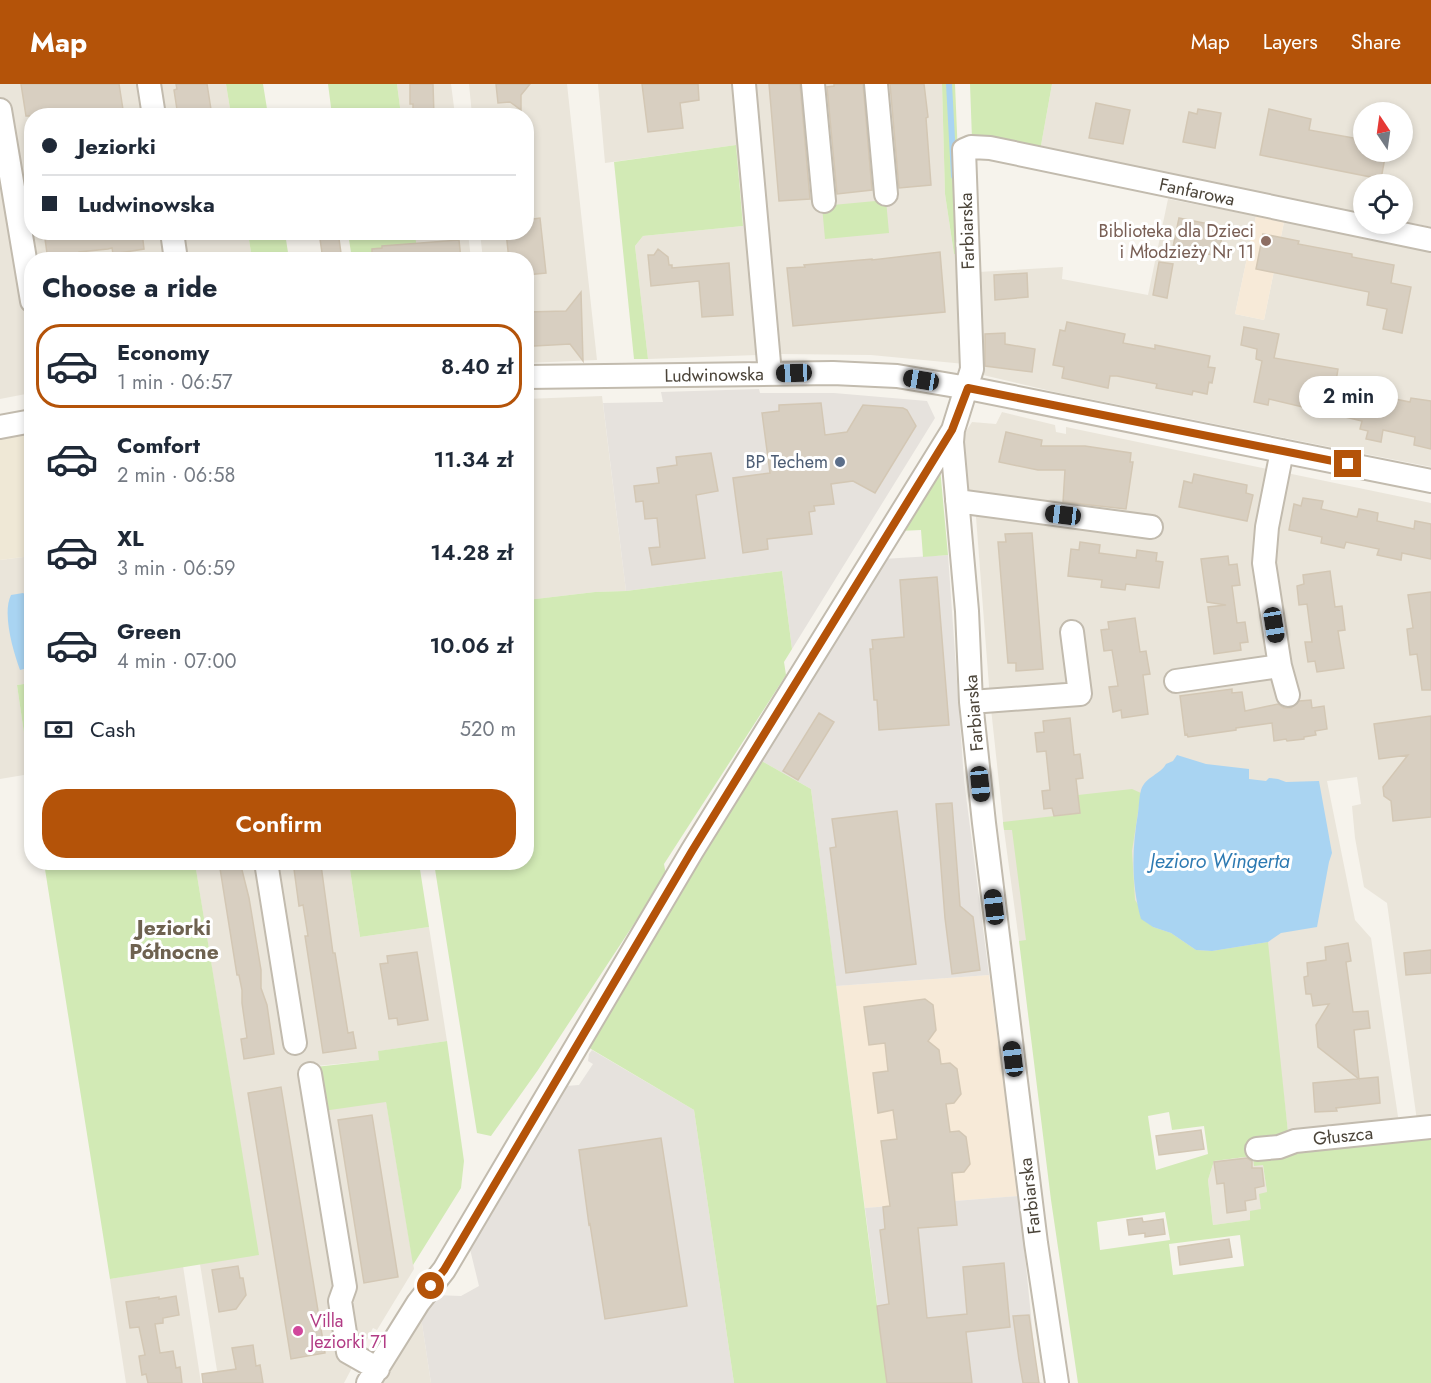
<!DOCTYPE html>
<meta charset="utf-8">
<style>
:root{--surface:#fff;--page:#f2f2f3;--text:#1f2937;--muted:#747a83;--line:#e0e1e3;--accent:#b45309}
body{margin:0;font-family:Jost,sans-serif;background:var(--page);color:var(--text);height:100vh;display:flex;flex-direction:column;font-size:22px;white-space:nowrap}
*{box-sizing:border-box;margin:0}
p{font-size:20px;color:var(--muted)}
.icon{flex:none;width:33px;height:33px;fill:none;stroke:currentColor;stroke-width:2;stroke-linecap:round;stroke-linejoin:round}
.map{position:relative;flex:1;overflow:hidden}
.details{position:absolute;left:24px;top:168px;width:510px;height:618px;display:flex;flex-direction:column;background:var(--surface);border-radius:24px;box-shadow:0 3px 9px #0003}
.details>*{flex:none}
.banner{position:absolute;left:24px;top:24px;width:510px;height:132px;border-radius:24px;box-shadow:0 3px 9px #0003;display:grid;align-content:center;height:132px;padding:0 18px;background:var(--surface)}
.needle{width:39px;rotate:347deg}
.buttons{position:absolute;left:1353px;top:18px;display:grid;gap:12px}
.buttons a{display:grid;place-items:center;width:60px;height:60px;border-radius:50%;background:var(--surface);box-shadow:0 3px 9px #0003;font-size:30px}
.end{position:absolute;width:27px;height:27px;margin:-14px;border:8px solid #b45309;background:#fff;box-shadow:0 0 0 3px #fff}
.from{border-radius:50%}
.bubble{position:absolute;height:42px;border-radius:21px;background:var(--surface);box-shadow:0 3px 9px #0003;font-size:20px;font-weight:600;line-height:42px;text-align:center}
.car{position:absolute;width:18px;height:36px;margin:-18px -9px;border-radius:8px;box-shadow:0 0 4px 2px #0007;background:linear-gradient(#222 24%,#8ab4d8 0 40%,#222 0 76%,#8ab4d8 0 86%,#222 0)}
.banner b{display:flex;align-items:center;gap:21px;height:57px;font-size:22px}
.banner b+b{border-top:2px solid var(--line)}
.banner i{width:15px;height:15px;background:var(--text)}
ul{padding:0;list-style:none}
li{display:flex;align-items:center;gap:18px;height:84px;margin:0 12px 9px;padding:0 6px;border:3px solid transparent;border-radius:24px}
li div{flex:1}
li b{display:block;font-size:22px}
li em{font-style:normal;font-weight:600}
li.active{border-color:var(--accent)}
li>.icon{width:54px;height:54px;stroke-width:1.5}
h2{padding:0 18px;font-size:27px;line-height:72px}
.pay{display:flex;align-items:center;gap:15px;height:66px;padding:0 18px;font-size:22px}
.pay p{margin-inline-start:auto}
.button{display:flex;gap:12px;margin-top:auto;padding:12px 18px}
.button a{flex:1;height:69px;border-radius:24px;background:var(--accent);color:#fff;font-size:24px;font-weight:600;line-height:69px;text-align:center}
header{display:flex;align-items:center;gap:36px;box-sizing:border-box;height:84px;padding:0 30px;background:var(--accent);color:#fff}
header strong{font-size:28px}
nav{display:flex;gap:33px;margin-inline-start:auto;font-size:21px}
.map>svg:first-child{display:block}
</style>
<header>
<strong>Map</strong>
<nav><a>Map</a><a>Layers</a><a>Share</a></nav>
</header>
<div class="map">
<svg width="1431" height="1299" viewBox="0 0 1431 1299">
<rect width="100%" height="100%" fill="#f6f3ec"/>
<path fill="#eae5da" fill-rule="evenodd" d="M 0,0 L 226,0 L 231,31 L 32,32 L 32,148 L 248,149 L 252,175 L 32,176 L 31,309 L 0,315 Z
M 397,0 L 451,0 L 455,31 L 401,31 Z
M 469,0 L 567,0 L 597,276 L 527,279 L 526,176 L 483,175 L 480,149 L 526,148 L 526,32 L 472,31 Z
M 598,0 L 942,0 L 945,110 L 954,170 L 962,169 L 965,280 L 871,271 L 782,270 L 648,275 L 635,162 L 643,152 L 743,142 L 736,61 L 605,79 Z
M 1052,0 L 1431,0 L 1431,143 L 1403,137 L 1402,100 L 1364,100 L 1363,130 L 1107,80 L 1104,76 L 1040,67 ZM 1364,28 L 1402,28 L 1402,68 L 1364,68 Z
M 1168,115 L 1256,132 L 1235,230 L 1264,236 L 1284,138 L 1431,167 L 1431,383 L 1055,308 L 983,291 L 978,188 L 1063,183 L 1062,195 L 1148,211 Z
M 415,149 L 468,149 L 471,175 L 418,175 Z
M 602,312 L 626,507 L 595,508 L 527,516 L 526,315 Z
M 1002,328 L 1055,341 L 1056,348 L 1066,350 L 1066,343 L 1431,419 L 1431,1036 L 1417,1037 L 1387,819 L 1364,803 L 1355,754 L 1352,722 L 1361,720 L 1357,693 L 1327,697 L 1355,836 L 1371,854 L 1399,1039 L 1288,1048 L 1275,936 L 1026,857 L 1019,857 L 1004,746 L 990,615 L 974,407 L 960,405 L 965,349 L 972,338 L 996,340 Z
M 31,472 L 31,599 L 17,601 L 30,690 L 0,695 L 0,476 Z
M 195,779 L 349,779 L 360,853 L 429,843 L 447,957 L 379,967 L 380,976 L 316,982 L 386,1017 L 414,1185 L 377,1246 L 373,1244 L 344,1299 L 219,1299 L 200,1180 L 258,1170 Z
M 1253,1072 L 1263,1081 L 1267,1108 L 1261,1125 L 1251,1136 L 1213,1141 L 1208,1096 L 1214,1077 Z
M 183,1182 L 201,1299 L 126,1299 L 110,1195 Z
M 421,1233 L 431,1299 L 381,1299 Z"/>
<path fill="#f7ead8" d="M 1256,132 L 1284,138 L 1264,236 L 1235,230 Z
M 989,891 L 1019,1112 L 865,1124 L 836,902 Z"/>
<path fill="#e6e2dd" d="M 759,305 L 760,309 L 834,309 L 927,317 L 935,334 L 792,565 L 782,487 L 626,507 L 603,319 L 663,318 L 661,308 Z
M 948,471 L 964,696 L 989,891 L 836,902 L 811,705 L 760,676 L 883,475 Z
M 592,966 L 694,1026 L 734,1299 L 431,1299 L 421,1233 L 435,1211 L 461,1212 L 479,1202 L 468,1157 L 542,1035 L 548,1034 L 566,1002 L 579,1001 L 593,980 L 588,977 L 589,970 Z
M 1019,1112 L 1035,1272 L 1039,1298 L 1043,1299 L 887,1299 L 865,1124 Z"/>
<path fill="#efe8d6" d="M 31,349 L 31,472 L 0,476 L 0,354 Z"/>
<path fill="#d2eab5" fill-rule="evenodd" d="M 226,0 L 263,0 L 268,31 L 231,31 Z
M 328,0 L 397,0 L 401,31 L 332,31 Z
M 942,0 L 955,0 L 962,169 L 954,170 L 945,110 Z
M 970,0 L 1052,0 L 1040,67 L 972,55 Z
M 736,61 L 743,142 L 643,152 L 635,162 L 648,275 L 634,275 L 614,78 Z
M 886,116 L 889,149 L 825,155 L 822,122 Z
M 248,149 L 285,149 L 289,175 L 252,175 Z
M 348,149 L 415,149 L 418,175 L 352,175 Z
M 940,384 L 948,471 L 923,473 L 921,446 L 899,447 Z
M 782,487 L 792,565 L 784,578 L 786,591 L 664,780 L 666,791 L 538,986 L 491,1052 L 477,1049 L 434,779 L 526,778 L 527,516 L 595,508 L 626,507 Z
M 31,599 L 32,599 L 31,697 L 17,601 Z
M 760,676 L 811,705 L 887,1299 L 734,1299 L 694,1026 L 586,962 Z
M 1132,705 L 1141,709 L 1132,767 L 1135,816 L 1153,843 L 1171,849 L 1196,866 L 1212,867 L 1268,858 L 1288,1048 L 1257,1071 L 1431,1055 L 1431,1299 L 1078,1299 L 1051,1116 L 1019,857 L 1026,856 L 1012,746 L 1004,746 L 1003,738 L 1080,729 L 1078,711 ZM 1169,1028 L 1172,1046 L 1204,1042 L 1208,1070 L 1156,1086 L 1148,1032 ZM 1253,1072 L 1254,1082 L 1263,1081 L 1267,1108 L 1259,1110 L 1261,1125 L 1250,1127 L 1250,1136 L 1213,1141 L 1208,1096 L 1214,1077 ZM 1165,1128 L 1170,1156 L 1100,1166 L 1097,1138 ZM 1240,1151 L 1244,1182 L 1173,1191 L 1169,1160 Z
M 44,779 L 195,779 L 259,1171 L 110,1195 Z
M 349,779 L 419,779 L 429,843 L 360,853 Z
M 447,957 L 464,1077 L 461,1104 L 413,1181 L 386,1018 L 323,1027 L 315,983 L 379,976 L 378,967 Z"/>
<path fill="#a9d4f2" d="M 23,509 L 31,514 L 32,583 L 20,586 C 13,567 2,529 11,511 Z
M 1177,671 L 1206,680 L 1249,685 L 1249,695 L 1266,697 L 1269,694 L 1278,695 L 1286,698 L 1319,697 L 1332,769 L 1329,778 L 1317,843 L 1281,849 L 1268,858 L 1212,867 L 1196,866 L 1171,849 L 1153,843 L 1141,835 C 1131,799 1132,765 1138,729 C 1139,721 1139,713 1141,706 C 1146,692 1160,691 1166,680 L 1173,677 Z"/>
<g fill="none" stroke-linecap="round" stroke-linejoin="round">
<path stroke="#a9d4f2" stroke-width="6" d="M 949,0 L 954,92"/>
</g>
<path fill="#d8cfc1" stroke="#d3c7b4" stroke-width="1.5" d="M 21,0 L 119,0 L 124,32 L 92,32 L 91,25 L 58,29 L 58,32 L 26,32 Z
M 176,0 L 207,0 L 212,32 L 178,32 L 174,6 L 177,5 Z
M 410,0 L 433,0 L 434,32 L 413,32 L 413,20 L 410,20 Z
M 496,0 L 530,0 L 521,11 L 521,26 L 510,18 L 498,19 Z
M 642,0 L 698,0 L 699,16 L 680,19 L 683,44 L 648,48 Z
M 769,0 L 800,0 L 810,115 L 779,117 Z
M 834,0 L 863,0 L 872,106 L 837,110 L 827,3 L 834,2 Z
M 890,0 L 924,0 L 928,33 L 926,34 L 931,101 L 899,104 Z
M 1096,19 L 1130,26 L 1123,60 L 1089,54 Z
M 1198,25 L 1221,29 L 1215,64 L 1183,58 L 1189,28 L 1197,30 Z
M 1269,25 L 1311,35 L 1309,46 L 1364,56 L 1364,68 L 1386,68 L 1381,95 L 1260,71 Z
M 540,134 L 546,189 L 526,191 L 526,176 L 509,176 L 506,148 L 526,148 L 526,136 Z
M 1179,134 L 1224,143 L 1218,172 L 1173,163 Z
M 44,148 L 142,148 L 144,165 L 113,170 L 112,164 L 108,165 L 79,168 L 80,174 L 48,176 Z
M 319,148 L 338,148 L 342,176 L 323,176 Z
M 1263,150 L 1299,157 L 1298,160 L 1352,170 L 1352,173 L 1394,181 L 1391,199 L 1411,203 L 1402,249 L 1383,245 L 1387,225 L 1367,221 L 1369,208 L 1256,185 Z
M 459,156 L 461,176 L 372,176 L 372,165 L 382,164 L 382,162 Z
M 658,165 L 668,173 L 669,181 L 672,181 L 672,184 L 729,179 L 733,231 L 702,233 L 699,197 L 651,202 L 648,171 L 654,171 Z
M 940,168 L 945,228 L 793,242 L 787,184 L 805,183 L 804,181 L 872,175 L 872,176 Z
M 1159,178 L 1173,180 L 1167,214 L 1153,211 Z
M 1027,189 L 1028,213 L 995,216 L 994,191 Z
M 581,208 L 583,277 L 570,260 L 534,262 L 526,261 L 526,228 L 566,227 Z
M 1067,238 L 1125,250 L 1123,259 L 1155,265 L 1155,261 L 1210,272 L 1208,283 L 1215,284 L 1212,299 L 1209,298 L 1207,310 L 1193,307 L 1192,311 L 1156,304 L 1157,300 L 1117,292 L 1110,292 L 1108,304 L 1062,294 L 1064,283 L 1053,281 L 1060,246 L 1065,247 Z
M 1244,243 L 1279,250 L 1274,274 L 1338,285 L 1335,303 L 1410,318 L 1411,314 L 1431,317 L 1431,365 L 1414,361 L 1415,353 L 1383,346 L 1381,358 L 1366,355 L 1368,347 L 1360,345 L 1362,337 L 1269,315 L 1268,321 L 1254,318 L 1262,277 L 1256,275 L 1257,265 L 1241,261 Z
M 1005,249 L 1005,260 L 1035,265 L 1032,288 L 985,282 L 985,250 Z
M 821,319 L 825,351 L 847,348 L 863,321 L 903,324 L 907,326 L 916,342 L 875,409 L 853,397 L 831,400 L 834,420 L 814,422 L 815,427 L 809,428 L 812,450 L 767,455 L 768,465 L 743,469 L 733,394 L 770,389 L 762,329 L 779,327 L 779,321 Z
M 1006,348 L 1042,356 L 1041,362 L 1085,362 L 1131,369 L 1130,378 L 1133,378 L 1126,425 L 1063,418 L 1065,386 L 1038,386 L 999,378 Z
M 711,369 L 718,407 L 696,411 L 705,474 L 652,481 L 649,464 L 660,463 L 657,434 L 645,435 L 643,417 L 636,418 L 634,402 L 659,399 L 657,384 L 677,381 L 676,373 Z
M 1194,390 L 1247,401 L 1246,409 L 1253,411 L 1247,437 L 1179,423 L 1184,397 L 1192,399 Z
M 1303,414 L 1323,417 L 1321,425 L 1357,433 L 1359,425 L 1369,427 L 1378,429 L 1377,437 L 1414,445 L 1415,437 L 1431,440 L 1431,475 L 1402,469 L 1401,476 L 1377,471 L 1379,465 L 1346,458 L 1344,464 L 1321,459 L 1322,453 L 1289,446 L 1294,420 L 1301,422 Z
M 1032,449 L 1043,585 L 1016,587 L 1016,579 L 1008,579 L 998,458 L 1006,458 L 1005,450 Z
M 1080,458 L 1100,461 L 1099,469 L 1136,474 L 1137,466 L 1157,469 L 1156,477 L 1163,478 L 1159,504 L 1126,500 L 1125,506 L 1101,503 L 1102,496 L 1068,492 L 1071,465 L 1079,466 Z
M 1228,472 L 1229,481 L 1237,480 L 1240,501 L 1232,502 L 1237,539 L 1245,538 L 1248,558 L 1240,559 L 1241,566 L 1214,570 L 1208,523 L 1226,521 L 1207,518 L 1201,475 Z
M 1330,487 L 1335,523 L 1342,522 L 1345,546 L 1338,547 L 1344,584 L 1317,588 L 1315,577 L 1308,578 L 1305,558 L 1312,558 L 1307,520 L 1299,521 L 1297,502 L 1304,500 L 1303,491 Z
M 937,493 L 949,641 L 879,646 L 877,616 L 874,616 L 870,565 L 873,565 L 872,556 L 904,553 L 900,496 Z
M 1431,508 L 1431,606 L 1422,606 L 1417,570 L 1410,571 L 1407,545 L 1413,544 L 1408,511 Z
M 1135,534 L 1140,568 L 1146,567 L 1148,579 L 1150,590 L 1143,591 L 1148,630 L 1122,634 L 1121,626 L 1113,628 L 1109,603 L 1118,602 L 1112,566 L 1104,567 L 1101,546 L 1109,545 L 1108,538 Z
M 1232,605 L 1232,609 L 1242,608 L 1245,627 L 1278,620 L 1284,624 L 1291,624 L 1299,617 L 1311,616 L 1312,624 L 1324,622 L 1327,645 L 1315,647 L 1316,651 L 1304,653 L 1304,655 L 1287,657 L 1286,655 L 1274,657 L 1272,639 L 1236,644 L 1236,646 L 1188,653 L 1187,650 L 1185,651 L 1180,612 Z
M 819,629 L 834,638 L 798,696 L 783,687 Z
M 1431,632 L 1431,733 L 1393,737 L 1391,717 L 1384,712 L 1383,703 L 1408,671 L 1379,675 L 1374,640 Z
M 1070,634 L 1074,671 L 1080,670 L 1083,694 L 1076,695 L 1080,729 L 1054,732 L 1052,724 L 1044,725 L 1042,707 L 1050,706 L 1046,667 L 1037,668 L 1035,649 L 1044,648 L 1043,637 Z
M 952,719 L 960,822 L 973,833 L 980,886 L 952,890 L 945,834 L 936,720 Z
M 897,727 L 916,880 L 846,889 L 830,764 L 836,763 L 832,735 Z
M 219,778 L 240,778 L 249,814 L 261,886 L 261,904 L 267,921 L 274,970 L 244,975 L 241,955 L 247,954 L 242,919 L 242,906 L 239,891 L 237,891 Z
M 296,778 L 315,778 L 315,782 L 321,781 L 333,869 L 335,869 L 348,949 L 353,948 L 356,964 L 323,969 L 305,852 L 308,852 L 303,821 L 299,822 L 294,785 L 297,785 Z
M 1348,859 L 1351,877 L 1346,878 L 1353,928 L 1368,927 L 1370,944 L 1354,946 L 1359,995 L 1318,963 L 1316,941 L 1329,920 L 1313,922 L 1311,910 L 1306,910 L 1304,893 L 1308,892 L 1307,879 L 1326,876 L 1325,863 Z
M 1431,866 L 1431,889 L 1406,891 L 1404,869 Z
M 417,868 L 428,936 L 398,941 L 397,934 L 389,935 L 380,880 L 388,879 L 387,872 Z
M 925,915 L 933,921 L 936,946 L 928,957 L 939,966 L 941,980 L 950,979 L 957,985 L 961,1010 L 954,1019 L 946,1020 L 950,1048 L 959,1047 L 966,1053 L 970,1080 L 964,1088 L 952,1089 L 957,1141 L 918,1144 L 927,1234 L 967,1230 L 963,1183 L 1004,1179 L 1010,1243 L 966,1248 L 972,1299 L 887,1299 L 880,1247 L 877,1222 L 889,1220 L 880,1146 L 885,1145 L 883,1123 L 890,1122 L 881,1057 L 897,1055 L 893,1026 L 878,1029 L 873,989 L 888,987 L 885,959 L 869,961 L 864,923 Z
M 1378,993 L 1380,1019 L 1336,1024 L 1337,1027 L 1315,1028 L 1313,999 Z
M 281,1003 L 325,1269 L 291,1275 L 248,1009 Z
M 372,1031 L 398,1193 L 364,1199 L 338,1036 Z
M 1201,1046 L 1204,1065 L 1159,1071 L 1156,1052 Z
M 661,1054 L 687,1222 L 605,1235 L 590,1140 L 589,1141 L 579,1066 Z
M 1247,1074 L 1252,1077 L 1252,1084 L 1262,1084 L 1264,1102 L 1255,1104 L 1256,1115 L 1245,1117 L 1246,1126 L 1227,1129 L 1224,1099 L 1217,1100 L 1214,1078 Z
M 1142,1134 L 1143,1138 L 1163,1135 L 1165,1150 L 1145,1153 L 1145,1149 L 1129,1151 L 1127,1136 Z
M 1229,1155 L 1232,1173 L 1180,1181 L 1178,1163 Z
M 238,1182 L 240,1194 L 243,1194 L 246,1211 L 236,1225 L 219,1228 L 212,1186 Z
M 176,1212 L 179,1231 L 163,1234 L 163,1239 L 155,1240 L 160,1269 L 173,1267 L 176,1284 L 180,1283 L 182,1299 L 148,1299 L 146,1290 L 142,1291 L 139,1272 L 145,1271 L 139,1243 L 130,1244 L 126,1218 L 159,1213 L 159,1215 Z
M 1029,1231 L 1035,1272 L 1039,1299 L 1023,1299 L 1019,1276 L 1013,1232 Z
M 253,1261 L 256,1282 L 260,1281 L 263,1299 L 203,1299 L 202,1290 L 236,1285 L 232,1264 Z"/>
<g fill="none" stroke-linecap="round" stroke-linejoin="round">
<g stroke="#c2bbae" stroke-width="26">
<path id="minor" d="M 149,0 L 154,32
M 744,0 L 770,290
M 813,0 L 824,117
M 876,0 L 886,110
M 0,26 L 32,217
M 172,148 L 176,176
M 526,293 L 833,289 L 897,292 L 968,304 L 1431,397
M 0,343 L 32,337
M 1282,367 L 1267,443 L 1264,479 L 1280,582 L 1288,611
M 957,417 L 1151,443
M 1176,597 L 1280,582
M 971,618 L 1080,610 L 1072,548
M 266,778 L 295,959
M 310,990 L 345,1203 L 340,1217 L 348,1268 L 378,1285
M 1257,1065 L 1279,1063 L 1295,1057 L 1431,1043
M 368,1299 L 418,1219 L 444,1186 L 692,767 L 953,346
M 1057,1299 L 1036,1159 L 984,739 L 971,618 L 967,527 L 952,358 L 953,346 L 972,285 L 964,66 L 971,63 L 990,64 L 1431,156"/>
</g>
<use href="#minor" stroke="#fff" stroke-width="22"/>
</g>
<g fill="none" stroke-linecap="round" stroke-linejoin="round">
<path stroke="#b45309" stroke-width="8" d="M 431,1202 L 444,1186 L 692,767 L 952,346 L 968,304 L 1348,380"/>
</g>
<circle fill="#8d6e63" stroke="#fff" stroke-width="2" cx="1266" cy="157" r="6"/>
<circle fill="#5c6f8a" stroke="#fff" stroke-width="2" cx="840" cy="378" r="6"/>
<circle fill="#d1479c" stroke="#fff" stroke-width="2" cx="298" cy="1247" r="6"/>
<g text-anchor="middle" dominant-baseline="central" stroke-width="6" stroke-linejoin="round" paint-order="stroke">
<g font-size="18" fill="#4b4439" stroke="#fff">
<text transform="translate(1197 108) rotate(12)">Fanfarowa</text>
<text transform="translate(967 147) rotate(-92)">Farbiarska</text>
<text transform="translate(714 291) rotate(-1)">Ludwinowska</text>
<text transform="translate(974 629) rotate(-95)">Farbiarska</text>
<text transform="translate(1343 1052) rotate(-6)">Głuszca</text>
<text transform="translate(1030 1112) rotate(-97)">Farbiarska</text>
</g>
<g font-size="18" fill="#785e54" stroke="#fff" text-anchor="end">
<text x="1254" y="147">Biblioteka dla Dzieci<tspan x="1254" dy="21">i Młodzieży Nr 11</tspan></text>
</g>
<g font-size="18" fill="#4e5e75" stroke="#fff" text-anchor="end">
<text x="828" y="378">BP Techem</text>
</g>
<g font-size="18" fill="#b23c85" stroke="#fff" text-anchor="start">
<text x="310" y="1237">Villa<tspan x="310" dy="21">Jeziorki 71</tspan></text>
</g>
<g font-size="20" font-style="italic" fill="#2e7ab2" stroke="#fff">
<text x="1220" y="777">Jezioro Wingerta</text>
</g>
<g font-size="21" font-weight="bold" fill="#6e6250" stroke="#fff">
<text x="174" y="844">Jeziorki<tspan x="174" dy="24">Północne</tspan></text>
</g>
</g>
</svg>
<div class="buttons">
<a><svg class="needle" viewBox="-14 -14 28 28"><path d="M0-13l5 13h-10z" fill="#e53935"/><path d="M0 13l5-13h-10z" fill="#747a83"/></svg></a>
<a><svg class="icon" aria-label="locate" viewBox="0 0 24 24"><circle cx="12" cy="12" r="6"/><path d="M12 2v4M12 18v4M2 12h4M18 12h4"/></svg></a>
</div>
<i class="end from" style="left:431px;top:1202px"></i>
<i class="end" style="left:1348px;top:380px"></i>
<div class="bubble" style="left:1299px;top:292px;width:99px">2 min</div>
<i class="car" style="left:794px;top:289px;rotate:268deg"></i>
<i class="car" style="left:921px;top:296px;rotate:279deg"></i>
<i class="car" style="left:1063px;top:431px;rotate:277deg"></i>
<i class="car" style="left:1274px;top:541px;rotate:171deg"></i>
<i class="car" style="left:980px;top:700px;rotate:174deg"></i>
<i class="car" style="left:994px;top:823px;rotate:353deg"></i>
<i class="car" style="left:1013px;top:975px;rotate:353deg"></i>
<div class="banner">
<b><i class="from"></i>Jeziorki</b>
<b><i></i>Ludwinowska</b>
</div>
<section class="details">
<h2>Choose a ride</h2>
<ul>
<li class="active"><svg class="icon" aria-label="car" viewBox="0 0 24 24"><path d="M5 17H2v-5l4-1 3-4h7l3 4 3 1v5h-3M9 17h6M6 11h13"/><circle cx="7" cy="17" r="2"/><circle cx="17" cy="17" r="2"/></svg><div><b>Economy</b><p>1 min · 06:57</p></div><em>8.40 zł</em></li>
<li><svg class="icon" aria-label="car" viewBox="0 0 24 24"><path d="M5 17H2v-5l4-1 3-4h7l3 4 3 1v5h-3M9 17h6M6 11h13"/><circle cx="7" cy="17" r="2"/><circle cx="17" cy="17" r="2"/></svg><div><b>Comfort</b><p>2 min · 06:58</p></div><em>11.34 zł</em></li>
<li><svg class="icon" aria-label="car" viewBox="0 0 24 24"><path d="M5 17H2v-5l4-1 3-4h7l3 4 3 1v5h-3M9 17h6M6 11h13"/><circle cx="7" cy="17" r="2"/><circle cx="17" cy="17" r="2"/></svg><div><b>XL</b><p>3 min · 06:59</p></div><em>14.28 zł</em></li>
<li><svg class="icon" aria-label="car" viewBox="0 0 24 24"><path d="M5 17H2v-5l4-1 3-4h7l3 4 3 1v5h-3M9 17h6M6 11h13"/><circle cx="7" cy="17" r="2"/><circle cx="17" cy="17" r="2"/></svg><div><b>Green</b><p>4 min · 07:00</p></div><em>10.06 zł</em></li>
</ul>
<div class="pay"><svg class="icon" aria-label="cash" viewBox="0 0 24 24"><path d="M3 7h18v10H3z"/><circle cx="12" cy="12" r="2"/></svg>Cash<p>520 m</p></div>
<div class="button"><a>Confirm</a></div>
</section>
</div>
